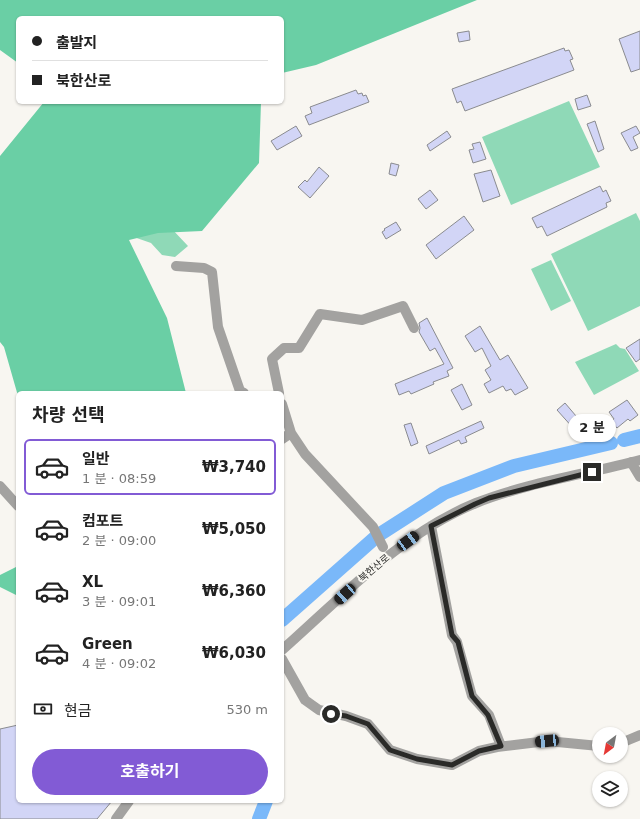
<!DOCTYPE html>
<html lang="ko">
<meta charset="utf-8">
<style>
:root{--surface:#fff;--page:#f2f2f2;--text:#222;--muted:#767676;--line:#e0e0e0;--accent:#825bd5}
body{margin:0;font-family:"DejaVu Sans","Noto Sans KR",sans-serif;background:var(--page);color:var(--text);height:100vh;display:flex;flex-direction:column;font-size:15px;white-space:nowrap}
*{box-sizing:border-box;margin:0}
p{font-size:13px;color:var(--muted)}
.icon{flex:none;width:22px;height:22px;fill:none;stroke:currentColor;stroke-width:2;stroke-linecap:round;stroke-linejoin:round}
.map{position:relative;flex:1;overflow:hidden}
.drawer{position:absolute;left:16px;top:391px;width:268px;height:412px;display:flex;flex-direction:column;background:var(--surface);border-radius:6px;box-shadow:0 1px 3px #0004}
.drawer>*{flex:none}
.guide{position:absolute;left:16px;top:16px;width:268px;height:88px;border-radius:6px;box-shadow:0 1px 3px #0004;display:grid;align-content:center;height:88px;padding:0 16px;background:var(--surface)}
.needle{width:26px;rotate:212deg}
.buttons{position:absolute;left:592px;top:727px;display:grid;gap:8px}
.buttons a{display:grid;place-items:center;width:36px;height:36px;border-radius:50%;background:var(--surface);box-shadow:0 1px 3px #0004;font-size:20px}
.end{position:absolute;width:18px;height:18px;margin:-9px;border:5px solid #2a2a28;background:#fff;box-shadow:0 0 0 2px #fff}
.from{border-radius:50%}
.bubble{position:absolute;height:28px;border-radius:14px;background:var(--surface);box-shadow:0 1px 3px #0004;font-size:13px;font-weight:700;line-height:28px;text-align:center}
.car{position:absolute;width:12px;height:24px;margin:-12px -6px;border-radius:5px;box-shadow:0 0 3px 1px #0007;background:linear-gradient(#222 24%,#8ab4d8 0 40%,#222 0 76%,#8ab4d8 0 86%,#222 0)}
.guide b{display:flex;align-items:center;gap:14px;height:38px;font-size:15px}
.guide b+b{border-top:1px solid var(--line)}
.guide i{width:10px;height:10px;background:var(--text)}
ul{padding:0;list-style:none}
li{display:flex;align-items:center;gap:12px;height:56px;margin:0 8px 6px;padding:0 8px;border:2px solid transparent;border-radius:6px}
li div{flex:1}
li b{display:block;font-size:15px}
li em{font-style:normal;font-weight:700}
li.selected{border-color:var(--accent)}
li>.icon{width:36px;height:36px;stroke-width:1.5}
h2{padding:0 16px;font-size:18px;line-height:48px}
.pay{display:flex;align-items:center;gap:10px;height:44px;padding:0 16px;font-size:15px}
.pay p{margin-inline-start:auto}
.cta{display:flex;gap:8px;margin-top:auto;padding:8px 16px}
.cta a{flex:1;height:46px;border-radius:24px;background:var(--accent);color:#fff;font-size:16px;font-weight:700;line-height:46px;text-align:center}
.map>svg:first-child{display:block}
</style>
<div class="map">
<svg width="640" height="819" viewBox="0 0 640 819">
<rect width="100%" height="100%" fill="#f8f6f1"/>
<path fill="#8fd9b7" d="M 569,101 L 600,167 L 511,205 L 482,137 Z
M 636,213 L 640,221 L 640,306 L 588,331 L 551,254 Z
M 171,228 L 188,246 L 175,257 L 162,255 L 151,243 L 125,234 Z
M 551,260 L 571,301 L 551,311 L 531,269 Z
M 616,344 L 620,348 L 625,349 L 639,371 L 594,395 L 575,362 Z"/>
<path fill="#6acfa5" d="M 0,0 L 477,0 L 316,65 L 282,73 L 282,18 L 18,18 L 18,63 L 0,50 Z
M 44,102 L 261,102 L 259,163 L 202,231 L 158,233 L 129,240 L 167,318 L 186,393 L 18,393 L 18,396 L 4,347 L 0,342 L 0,156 Z
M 18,566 L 18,596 L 0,587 L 0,575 Z"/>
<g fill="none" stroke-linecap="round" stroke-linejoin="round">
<path stroke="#7ab8f9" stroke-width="14" d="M 624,440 L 640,436
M 282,620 L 377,536 L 444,493 L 514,466 L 611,443
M 259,819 L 266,801"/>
</g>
<path fill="#d2d5f6" stroke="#8a8b8f" d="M 469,31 L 470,40 L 459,42 L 457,33 Z
M 640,31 L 640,69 L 631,72 L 619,39 Z
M 564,48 L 565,51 L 569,50 L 573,59 L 570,60 L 574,70 L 465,111 L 461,101 L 457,103 L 452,89 Z
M 356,90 L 358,94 L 362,93 L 363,96 L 366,95 L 369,102 L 309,125 L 305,116 L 312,113 L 310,107 Z
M 587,95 L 591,106 L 578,110 L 575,99 Z
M 595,121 L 604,149 L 598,152 L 587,124 Z
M 296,126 L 302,136 L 277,150 L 271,141 Z
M 636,126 L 640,133 L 633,137 L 638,148 L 631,151 L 621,133 Z
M 447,131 L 451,137 L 430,151 L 427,145 Z
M 480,142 L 486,159 L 473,163 L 469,150 L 474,149 L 472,144 Z
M 391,163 L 399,165 L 396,176 L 389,174 Z
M 319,167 L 329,176 L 310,198 L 298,187 L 305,180 L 307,182 Z
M 491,170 L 500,196 L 483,202 L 474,174 Z
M 600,186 L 603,192 L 606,190 L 611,201 L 606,203 L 607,207 L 547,236 L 542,226 L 537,228 L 532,218 Z
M 430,190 L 438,200 L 426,209 L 418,199 Z
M 464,216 L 474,230 L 436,259 L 426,245 Z
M 396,222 L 401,230 L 386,239 L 382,232 L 385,230 L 384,229 Z
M 427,318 L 453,368 L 447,371 L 449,376 L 433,382 L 434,384 L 411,394 L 409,391 L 399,395 L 395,384 L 444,364 L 435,348 L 430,351 L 419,332 L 420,328 L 419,323 Z
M 480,326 L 500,360 L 508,355 L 528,388 L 515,395 L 511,389 L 506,391 L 503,386 L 489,393 L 484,384 L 491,380 L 485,370 L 491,366 L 482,348 L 475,352 L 465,336 Z
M 640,339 L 640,359 L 636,362 L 626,348 Z
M 462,384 L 472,405 L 462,410 L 451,390 Z
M 627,400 L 638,415 L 630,421 L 628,419 L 617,428 L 611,421 L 614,419 L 609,412 Z
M 565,403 L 582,423 L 574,429 L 557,410 Z
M 481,421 L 484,428 L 465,437 L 467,442 L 461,444 L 459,440 L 429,454 L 426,446 Z
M 411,423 L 418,443 L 411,446 L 404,425 Z
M 18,725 L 18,801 L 112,801 L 97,819 L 0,819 L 0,729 Z"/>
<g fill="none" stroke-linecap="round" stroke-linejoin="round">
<path stroke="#a3a2a0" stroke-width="10" d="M 176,266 L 204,268 L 212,272 L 218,327 L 240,391 L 244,393
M 279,393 L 272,359 L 284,348 L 299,348 L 320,314 L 362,320 L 403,306 L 414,328
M 282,404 L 291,433
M 282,439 L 291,433 L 305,454 L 373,527 L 383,547
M 631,462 L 640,477
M 0,486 L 18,506
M 431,526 L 452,635 L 457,642 L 472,696 L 489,715 L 501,746
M 282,650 C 342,597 400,534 476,503 C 526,483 587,474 640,460
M 282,659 L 305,700 L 319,710 L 346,716 L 368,724 L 390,750 L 417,759 L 452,765 L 479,751 L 497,747 L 547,741 L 599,746
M 621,743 L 640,735
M 116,819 L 129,801"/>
</g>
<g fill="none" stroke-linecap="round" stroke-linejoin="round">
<path stroke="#2a2a28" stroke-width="5" d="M 331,714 L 346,716 L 368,724 L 390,750 L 417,759 L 452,765 L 479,751 L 501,746 L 488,715 L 472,696 L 458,642 L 452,635 L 431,526 L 475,504 L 489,498 L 592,472"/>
</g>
<g text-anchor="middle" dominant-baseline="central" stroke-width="4" stroke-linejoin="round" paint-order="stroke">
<g font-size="10" fill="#2a2a28" stroke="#f8f6f1">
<text transform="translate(374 568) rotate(-40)">북한산로</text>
</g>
</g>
</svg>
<div class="buttons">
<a><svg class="needle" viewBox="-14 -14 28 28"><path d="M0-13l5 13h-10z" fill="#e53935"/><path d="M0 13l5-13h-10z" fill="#767676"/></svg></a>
<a><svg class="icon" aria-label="layers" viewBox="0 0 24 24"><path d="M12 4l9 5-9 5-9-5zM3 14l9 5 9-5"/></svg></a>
</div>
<i class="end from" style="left:331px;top:714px"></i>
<i class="end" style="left:592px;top:472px"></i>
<div class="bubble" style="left:568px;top:414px;width:48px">2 분</div>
<i class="car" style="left:408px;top:541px;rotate:54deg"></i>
<i class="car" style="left:345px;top:594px;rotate:228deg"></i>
<i class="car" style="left:547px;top:741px;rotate:264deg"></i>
<div class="guide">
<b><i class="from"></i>출발지</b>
<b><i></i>북한산로</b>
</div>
<section class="drawer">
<h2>차량 선택</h2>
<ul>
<li class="selected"><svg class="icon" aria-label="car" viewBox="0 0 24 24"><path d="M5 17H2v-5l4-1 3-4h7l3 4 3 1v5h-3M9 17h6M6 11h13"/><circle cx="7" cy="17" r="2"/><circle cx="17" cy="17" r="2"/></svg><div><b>일반</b><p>1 분 · 08:59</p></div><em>₩3,740</em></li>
<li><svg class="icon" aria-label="car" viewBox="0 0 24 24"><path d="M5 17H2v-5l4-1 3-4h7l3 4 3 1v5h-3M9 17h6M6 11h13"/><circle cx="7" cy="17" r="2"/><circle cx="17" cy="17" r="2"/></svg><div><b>컴포트</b><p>2 분 · 09:00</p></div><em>₩5,050</em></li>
<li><svg class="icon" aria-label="car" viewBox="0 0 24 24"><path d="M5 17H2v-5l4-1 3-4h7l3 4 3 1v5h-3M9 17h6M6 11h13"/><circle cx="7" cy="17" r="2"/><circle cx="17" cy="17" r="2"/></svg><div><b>XL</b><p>3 분 · 09:01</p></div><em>₩6,360</em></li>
<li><svg class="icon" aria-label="car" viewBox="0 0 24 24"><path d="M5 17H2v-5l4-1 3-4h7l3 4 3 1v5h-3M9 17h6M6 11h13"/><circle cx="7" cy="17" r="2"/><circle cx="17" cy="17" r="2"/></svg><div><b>Green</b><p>4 분 · 09:02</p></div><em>₩6,030</em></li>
</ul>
<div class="pay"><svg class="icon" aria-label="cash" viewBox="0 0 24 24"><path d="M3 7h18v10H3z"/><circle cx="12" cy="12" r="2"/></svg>현금<p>530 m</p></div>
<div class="cta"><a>호출하기</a></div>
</section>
</div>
